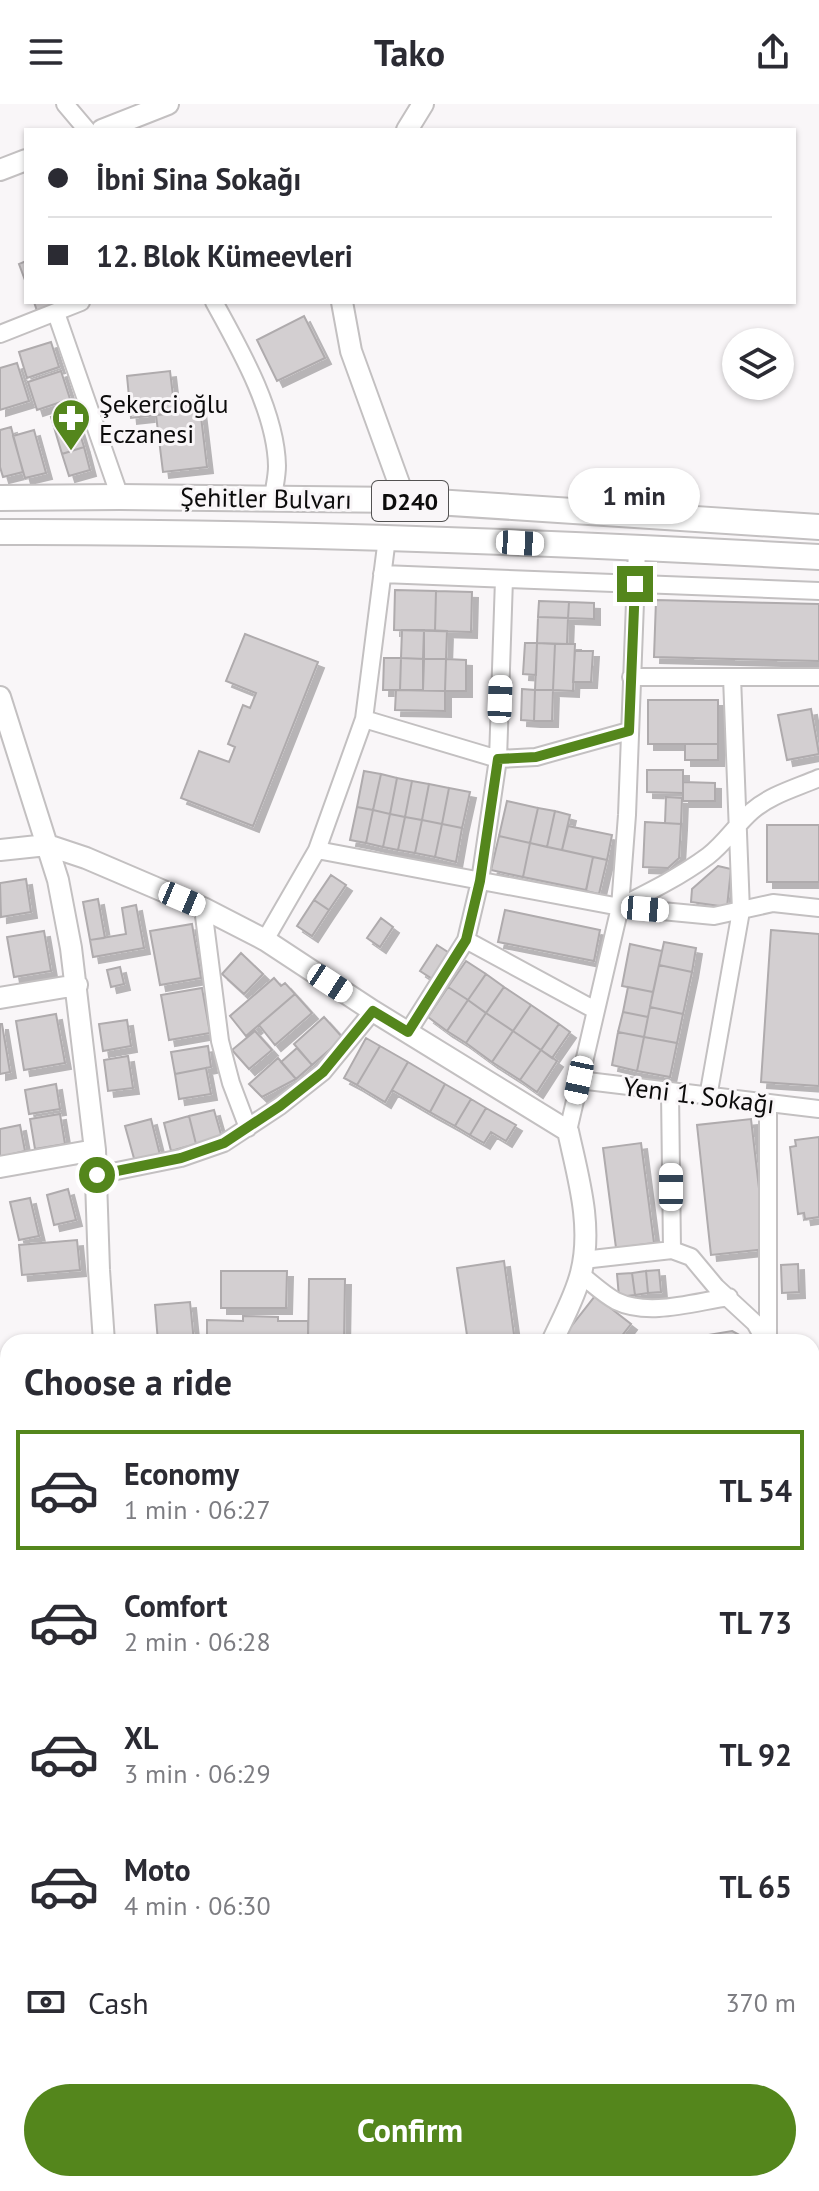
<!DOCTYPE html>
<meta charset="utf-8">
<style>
:root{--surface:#fff;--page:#f2f2f3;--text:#2b2b33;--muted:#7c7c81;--line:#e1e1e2;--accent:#54861c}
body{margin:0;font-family:"PT Sans",sans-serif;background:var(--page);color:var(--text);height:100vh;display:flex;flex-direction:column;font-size:30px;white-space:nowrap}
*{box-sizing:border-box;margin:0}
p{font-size:26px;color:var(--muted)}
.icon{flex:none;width:44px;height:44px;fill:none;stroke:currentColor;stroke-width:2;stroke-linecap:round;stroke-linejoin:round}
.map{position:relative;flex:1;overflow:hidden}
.side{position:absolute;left:0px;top:1230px;width:820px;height:858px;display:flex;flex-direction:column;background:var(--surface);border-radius:24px 24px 0 0;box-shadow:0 2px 6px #0004}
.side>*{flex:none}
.guide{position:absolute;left:24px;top:24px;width:772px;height:176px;border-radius:0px;box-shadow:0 2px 6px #0004;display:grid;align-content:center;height:176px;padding:0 24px;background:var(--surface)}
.fabs{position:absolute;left:722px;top:224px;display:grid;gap:16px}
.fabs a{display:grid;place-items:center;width:72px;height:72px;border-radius:50%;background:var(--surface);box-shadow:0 2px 6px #0004;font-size:40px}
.end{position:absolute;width:36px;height:36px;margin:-18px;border:10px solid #54861c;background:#fff;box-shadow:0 0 0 4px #fff}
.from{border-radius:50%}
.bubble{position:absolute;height:56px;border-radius:28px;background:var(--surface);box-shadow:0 2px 6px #0004;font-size:26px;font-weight:600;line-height:56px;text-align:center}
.car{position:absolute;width:24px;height:48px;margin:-24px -12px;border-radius:10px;box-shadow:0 0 6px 2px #0007;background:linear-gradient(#fff 24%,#345 0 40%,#fff 0 76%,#345 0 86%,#fff 0)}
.guide b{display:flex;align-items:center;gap:28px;height:76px;font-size:30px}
.guide b+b{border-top:2px solid var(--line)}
.guide i{width:20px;height:20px;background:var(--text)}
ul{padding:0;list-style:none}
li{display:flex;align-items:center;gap:24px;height:120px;margin:0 16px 12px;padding:0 8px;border:4px solid transparent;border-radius:0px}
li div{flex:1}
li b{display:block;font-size:30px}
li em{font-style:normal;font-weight:600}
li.active{border-color:var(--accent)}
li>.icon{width:72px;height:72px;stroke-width:1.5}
h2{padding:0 24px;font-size:36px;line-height:96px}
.pay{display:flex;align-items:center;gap:20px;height:88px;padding:0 24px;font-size:30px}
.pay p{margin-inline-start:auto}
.cta{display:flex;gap:16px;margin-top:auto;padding:16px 24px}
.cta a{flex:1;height:92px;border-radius:48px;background:var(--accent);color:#fff;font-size:32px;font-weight:600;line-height:92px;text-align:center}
header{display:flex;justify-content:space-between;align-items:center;height:104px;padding:0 24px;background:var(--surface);font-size:36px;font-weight:600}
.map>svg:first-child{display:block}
</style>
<header><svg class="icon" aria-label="menu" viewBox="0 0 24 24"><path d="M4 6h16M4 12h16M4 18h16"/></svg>Tako<svg class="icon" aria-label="share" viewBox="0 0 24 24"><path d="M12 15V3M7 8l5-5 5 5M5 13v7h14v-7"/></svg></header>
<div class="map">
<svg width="819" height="2087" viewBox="0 0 819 2087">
<defs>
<filter id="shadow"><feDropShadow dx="6" dy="6" stdDeviation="0" flood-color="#0004"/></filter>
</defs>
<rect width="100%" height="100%" fill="#f9f6f8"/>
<path fill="#fdbee4" d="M 812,1597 L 819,1599 L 819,2087 L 763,2087 L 750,2080 L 812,2080 Z"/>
<path fill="#d3cfd1" stroke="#afabad" stroke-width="2" filter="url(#shadow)" d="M 26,157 L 26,179 L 19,160 Z
M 34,198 L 61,198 L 37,207 Z
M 304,212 L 325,254 L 277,277 L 257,236 Z
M 51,238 L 59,263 L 27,274 L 19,248 Z
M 17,259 L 29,297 L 0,306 L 0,264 Z
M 61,267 L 70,295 L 37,306 L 28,278 Z
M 170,267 L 175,309 L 131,314 L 127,272 Z
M 199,296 L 207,363 L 163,368 L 156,311 L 175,309 L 174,299 Z
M 73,307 L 84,343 L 62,350 L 51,313 Z
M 11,323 L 23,368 L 3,373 L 0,363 L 0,326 Z
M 34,326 L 46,369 L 25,374 L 13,332 Z
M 84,343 L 90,366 L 69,372 L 62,350 Z
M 395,486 L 436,487 L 435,527 L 394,526 Z
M 436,487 L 472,488 L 471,528 L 435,527 Z
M 656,496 L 819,500 L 819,557 L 654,553 Z
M 539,497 L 569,498 L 568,514 L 538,513 Z
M 569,498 L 594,499 L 594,515 L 568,514 Z
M 538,513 L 568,514 L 567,540 L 537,539 Z
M 402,526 L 424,526 L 423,555 L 401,554 Z
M 424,526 L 447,527 L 446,555 L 424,555 Z
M 245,530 L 318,558 L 253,722 L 181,694 L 199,647 L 229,658 L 235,643 L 228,640 L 243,601 L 250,604 L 256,589 L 226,577 Z
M 525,539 L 537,539 L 536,571 L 523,570 Z
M 537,539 L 555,540 L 553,586 L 535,586 Z
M 555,540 L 575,540 L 573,587 L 553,586 Z
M 575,547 L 593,547 L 591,578 L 573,578 Z
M 384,554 L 401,554 L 400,586 L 383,586 Z
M 401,554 L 424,555 L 423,586 L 400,586 Z
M 423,555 L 446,555 L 445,587 L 423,587 Z
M 446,555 L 466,556 L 466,587 L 445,587 Z
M 522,585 L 535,586 L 534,617 L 521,616 Z
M 396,586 L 445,587 L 445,607 L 395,606 Z
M 535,586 L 553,586 L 552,617 L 534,617 Z
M 648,596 L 718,596 L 718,640 L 648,640 Z
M 811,605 L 819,650 L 787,656 L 778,611 Z
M 685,640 L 718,640 L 718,656 L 685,656 Z
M 647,666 L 683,666 L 683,689 L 647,688 Z
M 364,667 L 381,670 L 373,706 L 357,703 Z
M 381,670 L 397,674 L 390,710 L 373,706 Z
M 397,674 L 412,677 L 405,713 L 390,710 Z
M 412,677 L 429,680 L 422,716 L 405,713 Z
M 683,678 L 715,679 L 715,697 L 683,697 Z
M 429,680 L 449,684 L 442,720 L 422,716 Z
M 449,684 L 470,688 L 462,724 L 442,720 Z
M 666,693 L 682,694 L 681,720 L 665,719 Z
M 507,697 L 538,704 L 530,739 L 499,732 Z
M 357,703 L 373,706 L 366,739 L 350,736 Z
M 538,704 L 555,707 L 547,743 L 530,739 Z
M 373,706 L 390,710 L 383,743 L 366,739 Z
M 555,707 L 570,711 L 562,746 L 547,743 Z
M 390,710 L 405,713 L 398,746 L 383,743 Z
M 405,713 L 422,716 L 415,749 L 398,746 Z
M 422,716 L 442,720 L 435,753 L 415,749 Z
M 645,718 L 681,720 L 679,754 L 668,764 L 643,763 Z
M 442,720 L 462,724 L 456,758 L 435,753 Z
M 767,721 L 819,721 L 819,778 L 767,778 Z
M 568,722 L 612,731 L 607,756 L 562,746 Z
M 499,732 L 530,739 L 523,773 L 491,766 Z
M 530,739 L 593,753 L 586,786 L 523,773 Z
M 593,753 L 607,756 L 599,790 L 586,787 Z
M 718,762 L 731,765 L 727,803 L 691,798 L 692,785 Z
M 331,771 L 346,781 L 329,806 L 314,796 Z
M 26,775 L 31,808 L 1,813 L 0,779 Z
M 98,795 L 105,834 L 90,836 L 83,798 Z
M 314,796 L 329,806 L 312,832 L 297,822 Z
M 136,801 L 144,844 L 93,853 L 90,836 L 126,830 L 122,804 Z
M 505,806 L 600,826 L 594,857 L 498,838 Z
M 381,814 L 393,823 L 380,843 L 367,834 Z
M 192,820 L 201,874 L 160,881 L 150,827 Z
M 771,826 L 819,830 L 819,982 L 761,978 Z
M 44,827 L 51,867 L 14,873 L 7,833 Z
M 664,838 L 696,844 L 692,868 L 659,861 Z
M 630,840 L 662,847 L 653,888 L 622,882 Z
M 437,841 L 451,850 L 434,876 L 420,867 Z
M 241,849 L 263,870 L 244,890 L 222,870 Z
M 466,857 L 486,870 L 468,896 L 448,883 Z
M 659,861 L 692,868 L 683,910 L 650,903 Z
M 120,863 L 124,880 L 111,883 L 107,866 Z
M 486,870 L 504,883 L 486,909 L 468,896 Z
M 274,874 L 281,882 L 285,879 L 295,890 L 246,932 L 230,912 Z
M 448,883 L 468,896 L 447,927 L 428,913 Z
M 504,883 L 531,901 L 513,927 L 486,909 Z
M 628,883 L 653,888 L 648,913 L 623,908 Z
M 202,884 L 210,929 L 169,936 L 161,891 Z
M 295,890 L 312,909 L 275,941 L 259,921 Z
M 468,896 L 486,909 L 466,939 L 447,927 Z
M 531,901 L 559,920 L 541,946 L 513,927 Z
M 650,903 L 683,910 L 677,939 L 644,933 Z
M 623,908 L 648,913 L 644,933 L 618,928 Z
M 486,909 L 513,927 L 492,958 L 466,939 Z
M 56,910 L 65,959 L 24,966 L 16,917 Z
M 324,913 L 343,934 L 312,961 L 294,940 Z
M 127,916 L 131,942 L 103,947 L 99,920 Z
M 0,920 L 2,920 L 10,968 L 0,970 Z
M 559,920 L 570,928 L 552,954 L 541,946 Z
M 255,927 L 272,946 L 249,965 L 232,946 Z
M 513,927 L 541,946 L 520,976 L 492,958 Z
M 618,928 L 644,933 L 637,967 L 612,961 Z
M 644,933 L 677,939 L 670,973 L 637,967 Z
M 366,934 L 380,942 L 357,981 L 344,974 Z
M 208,942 L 211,963 L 175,970 L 171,948 Z
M 380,942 L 408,958 L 385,998 L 357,981 Z
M 297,944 L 312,961 L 296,975 L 281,958 Z
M 541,946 L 557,957 L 537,988 L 520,976 Z
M 128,952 L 133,984 L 108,987 L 104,956 Z
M 278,954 L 296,975 L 262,993 L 249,980 Z
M 408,958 L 445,980 L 430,1008 L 392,986 Z
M 206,964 L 211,990 L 179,995 L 175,970 Z
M 56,980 L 60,1005 L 29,1010 L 25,986 Z
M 445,980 L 471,995 L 455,1022 L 430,1008 Z
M 471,995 L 486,1004 L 470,1031 L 455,1022 Z
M 486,1004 L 516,1021 L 506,1037 L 491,1028 L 484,1039 L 470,1031 Z
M 214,1006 L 222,1034 L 196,1040 L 189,1012 Z
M 60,1010 L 65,1040 L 35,1045 L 30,1015 Z
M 189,1012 L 196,1040 L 171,1047 L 164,1019 Z
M 151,1015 L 160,1051 L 135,1058 L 125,1022 Z
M 751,1015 L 766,1145 L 711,1151 L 697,1021 Z
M 20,1021 L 25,1047 L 0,1053 L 0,1025 Z
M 819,1033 L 819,1113 L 805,1115 L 804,1109 L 798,1110 L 790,1043 L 796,1042 L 795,1036 Z
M 641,1039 L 654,1139 L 616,1144 L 603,1044 Z
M 68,1085 L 76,1116 L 54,1121 L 47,1091 Z
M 30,1094 L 39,1132 L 19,1136 L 10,1098 Z
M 77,1136 L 80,1166 L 22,1171 L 19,1141 Z
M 504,1157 L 515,1238 L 468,1238 L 457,1164 Z
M 798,1160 L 799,1188 L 782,1189 L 781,1161 Z
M 659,1166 L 661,1188 L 648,1189 L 646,1167 Z
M 221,1167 L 287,1167 L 286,1204 L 221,1204 Z
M 646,1167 L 648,1189 L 635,1191 L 632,1169 Z
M 632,1169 L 635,1191 L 619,1193 L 617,1170 Z
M 309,1175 L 345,1175 L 344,1238 L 308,1238 Z
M 595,1192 L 631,1220 L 617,1238 L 559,1238 Z
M 190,1198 L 194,1238 L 158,1238 L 155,1201 Z
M 243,1212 L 278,1213 L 278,1217 L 308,1217 L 308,1238 L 204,1238 L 204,1234 L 207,1234 L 207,1216 L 243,1217 Z
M 732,1227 L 747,1235 L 747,1238 L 703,1238 L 702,1232 Z
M 702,1232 L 703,1238 L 665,1238 L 665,1236 Z
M 3,1323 L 8,1334 L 8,1352 L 0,1356 L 0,1324 Z
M 819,1339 L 819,1414 L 812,1414 L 812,1341 Z
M 0,1420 L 8,1443 L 8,1472 L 0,1475 Z
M 819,1421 L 819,1448 L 812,1448 L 812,1422 Z
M 8,1423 L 8,1443 L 2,1425 Z
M 812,1494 L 817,1495 L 815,1522 L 812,1521 Z
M 8,1511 L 8,1567 L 2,1569 L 0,1514 Z
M 8,1615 L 8,1650 L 5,1652 L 0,1640 L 0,1618 Z
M 8,1688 L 8,1741 L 0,1744 L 0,1691 Z
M 8,1763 L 8,1785 L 0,1773 L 0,1768 Z
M 7,2039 L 8,2072 L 0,2072 L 0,2040 Z
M 63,2080 L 90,2080 L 87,2087 Z
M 313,2080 L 333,2080 L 333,2087 L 313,2087 Z
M 333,2080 L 357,2080 L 357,2087 L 333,2087 Z
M 363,2080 L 380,2080 L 379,2087 L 363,2087 Z
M 380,2080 L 398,2080 L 398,2087 L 380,2087 Z
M 398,2080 L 418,2080 L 418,2082 L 398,2087 Z
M 561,2080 L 567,2080 L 583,2087 L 558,2087 Z
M 568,2080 L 611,2080 L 608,2087 L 583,2087 Z"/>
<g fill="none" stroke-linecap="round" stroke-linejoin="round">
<g stroke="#c3c0c1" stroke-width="20">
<path id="minor" d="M 65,0 L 87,26
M 214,198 C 240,245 276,308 277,362 C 277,373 274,384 273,394
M 56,209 L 120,393
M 0,230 L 81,198
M 382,470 L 819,487
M 631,573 L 819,573
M 364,615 L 498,655 L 536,653 L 629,627
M 317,746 L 620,803 L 714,812 L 773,799 L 819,804
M 621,802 C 651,787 681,772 708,752 C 725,739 736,721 752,707 C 770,691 796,684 819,674
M 203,804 L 220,937 L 231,979 L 248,1024
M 265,836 L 317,746 L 364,615 L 387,434
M 466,836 L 595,906
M 408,928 L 466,836 L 480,777 L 498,655 L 504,475
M 579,976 L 819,1005
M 670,988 L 672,1146
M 708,993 L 741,807 L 732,573
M 768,999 L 768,1238
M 568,1027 L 620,803 L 627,711 L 637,445
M 97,1071 L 181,1054 L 224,1039 L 280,1002 L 323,968 L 373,907
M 583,1156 L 672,1146 L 691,1153 L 716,1183 L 755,1219 L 766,1238
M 580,1170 C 592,1179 603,1190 616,1197 C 649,1213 694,1198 729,1193
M 310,2087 L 310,2080"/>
</g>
<g stroke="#c3c0c1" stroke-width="24">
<path id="tertiary" d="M 102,26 L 168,0
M 407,26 L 423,0
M 0,66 L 26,56
M 342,198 L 351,247 L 405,396
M 0,593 L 58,776 L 71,844 L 95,1046 L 99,1166 L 104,1238
M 0,746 L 47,741 L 86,754 L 203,804 L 265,836 L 373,907 L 568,1027 C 578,1073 593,1122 581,1169 C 575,1193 562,1216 552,1238
M 0,894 L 77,881
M 0,1063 L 95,1046
M 0,1489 L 8,1486
M 812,1591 L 819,1593
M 0,1817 L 8,1811
M 0,1987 L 8,1995
M 0,2029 L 8,2028
M 157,2080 L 159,2087
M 180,2080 L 209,2083 L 236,2080
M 278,2080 L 295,2087
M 475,2080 L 543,2082
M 420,2087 L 448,2080"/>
</g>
<g stroke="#c3c0c1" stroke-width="26">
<path id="secondary" d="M 812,1310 L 819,1308
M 0,1670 L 8,1667"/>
</g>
<g stroke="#c3c0c1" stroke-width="28">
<path id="primary" d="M 0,394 L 120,393 L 405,396 L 819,423
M 0,428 C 273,427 546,438 819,453"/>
</g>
<use href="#minor" stroke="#fff" stroke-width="16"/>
<use href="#tertiary" stroke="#fff" stroke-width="20"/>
<use href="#secondary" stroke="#fff" stroke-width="22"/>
<use href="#primary" stroke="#fff" stroke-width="24"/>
</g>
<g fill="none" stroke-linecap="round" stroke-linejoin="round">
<path stroke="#54861c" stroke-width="10" d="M 97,1071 L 181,1054 L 224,1039 L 280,1002 L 323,968 L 373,907 L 408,928 L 466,836 L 480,777 L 498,655 L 536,653 L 629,627 L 635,480"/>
</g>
<defs>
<g id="pharmacy-pin" transform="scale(2)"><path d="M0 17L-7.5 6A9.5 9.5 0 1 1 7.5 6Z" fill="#54861c" stroke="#f9f6f8"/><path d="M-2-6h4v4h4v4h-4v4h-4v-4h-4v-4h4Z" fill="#fff"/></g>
</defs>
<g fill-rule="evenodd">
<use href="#pharmacy-pin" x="71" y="314"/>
</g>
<g text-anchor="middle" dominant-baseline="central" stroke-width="6" stroke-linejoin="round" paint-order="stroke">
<rect fill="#f9f6f8" stroke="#535252" stroke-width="2" x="372" y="377" width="76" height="40" rx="6"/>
<g font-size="24" font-weight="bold" fill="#0c0b0b">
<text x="410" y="397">D240</text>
</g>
<g font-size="26" fill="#0c0b0b" stroke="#f9f6f8" text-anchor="start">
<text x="99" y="299">Şekercioğlu<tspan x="99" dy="30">Eczanesi</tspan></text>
</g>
<g font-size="26" fill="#0c0b0b" stroke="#f9f6f8">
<text transform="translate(266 394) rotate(1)">Şehitler Bulvarı</text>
<text transform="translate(699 991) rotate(7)">Yeni 1. Sokağı</text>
</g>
</g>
</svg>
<div class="fabs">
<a><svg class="icon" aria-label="layers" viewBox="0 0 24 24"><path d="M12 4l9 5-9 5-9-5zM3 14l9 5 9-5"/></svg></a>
</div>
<i class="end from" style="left:97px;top:1071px"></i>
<i class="end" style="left:635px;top:480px"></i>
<div class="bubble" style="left:568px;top:364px;width:132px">1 min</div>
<i class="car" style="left:520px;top:439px;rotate:93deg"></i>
<i class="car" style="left:500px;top:595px;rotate:2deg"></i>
<i class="car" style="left:182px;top:795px;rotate:113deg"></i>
<i class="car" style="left:645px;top:805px;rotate:95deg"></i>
<i class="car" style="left:330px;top:879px;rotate:123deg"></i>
<i class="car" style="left:579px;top:976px;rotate:192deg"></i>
<i class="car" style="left:671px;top:1083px;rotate:0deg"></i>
<div class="guide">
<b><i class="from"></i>İbni Sina Sokağı</b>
<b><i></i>12. Blok Kümeevleri</b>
</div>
<section class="side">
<h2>Choose a ride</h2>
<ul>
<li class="active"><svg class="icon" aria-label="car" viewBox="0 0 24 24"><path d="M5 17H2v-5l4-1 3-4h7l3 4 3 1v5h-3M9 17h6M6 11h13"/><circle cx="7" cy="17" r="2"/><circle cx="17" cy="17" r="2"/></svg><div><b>Economy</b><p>1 min · 06:27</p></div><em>TL 54</em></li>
<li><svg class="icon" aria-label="car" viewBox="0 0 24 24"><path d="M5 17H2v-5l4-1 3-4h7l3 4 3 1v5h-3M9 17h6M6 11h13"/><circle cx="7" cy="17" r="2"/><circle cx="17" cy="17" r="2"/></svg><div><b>Comfort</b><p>2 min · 06:28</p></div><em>TL 73</em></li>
<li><svg class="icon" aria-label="car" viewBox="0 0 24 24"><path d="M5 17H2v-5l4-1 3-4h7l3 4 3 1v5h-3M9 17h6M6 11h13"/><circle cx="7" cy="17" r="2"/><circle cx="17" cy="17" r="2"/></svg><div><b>XL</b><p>3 min · 06:29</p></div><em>TL 92</em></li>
<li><svg class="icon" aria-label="car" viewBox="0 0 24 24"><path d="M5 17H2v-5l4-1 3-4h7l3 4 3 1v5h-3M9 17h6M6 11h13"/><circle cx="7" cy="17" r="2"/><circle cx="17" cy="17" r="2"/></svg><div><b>Moto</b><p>4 min · 06:30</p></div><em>TL 65</em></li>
</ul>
<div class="pay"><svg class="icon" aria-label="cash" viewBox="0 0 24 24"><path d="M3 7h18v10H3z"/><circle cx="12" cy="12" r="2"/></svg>Cash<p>370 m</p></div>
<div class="cta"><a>Confirm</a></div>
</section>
</div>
